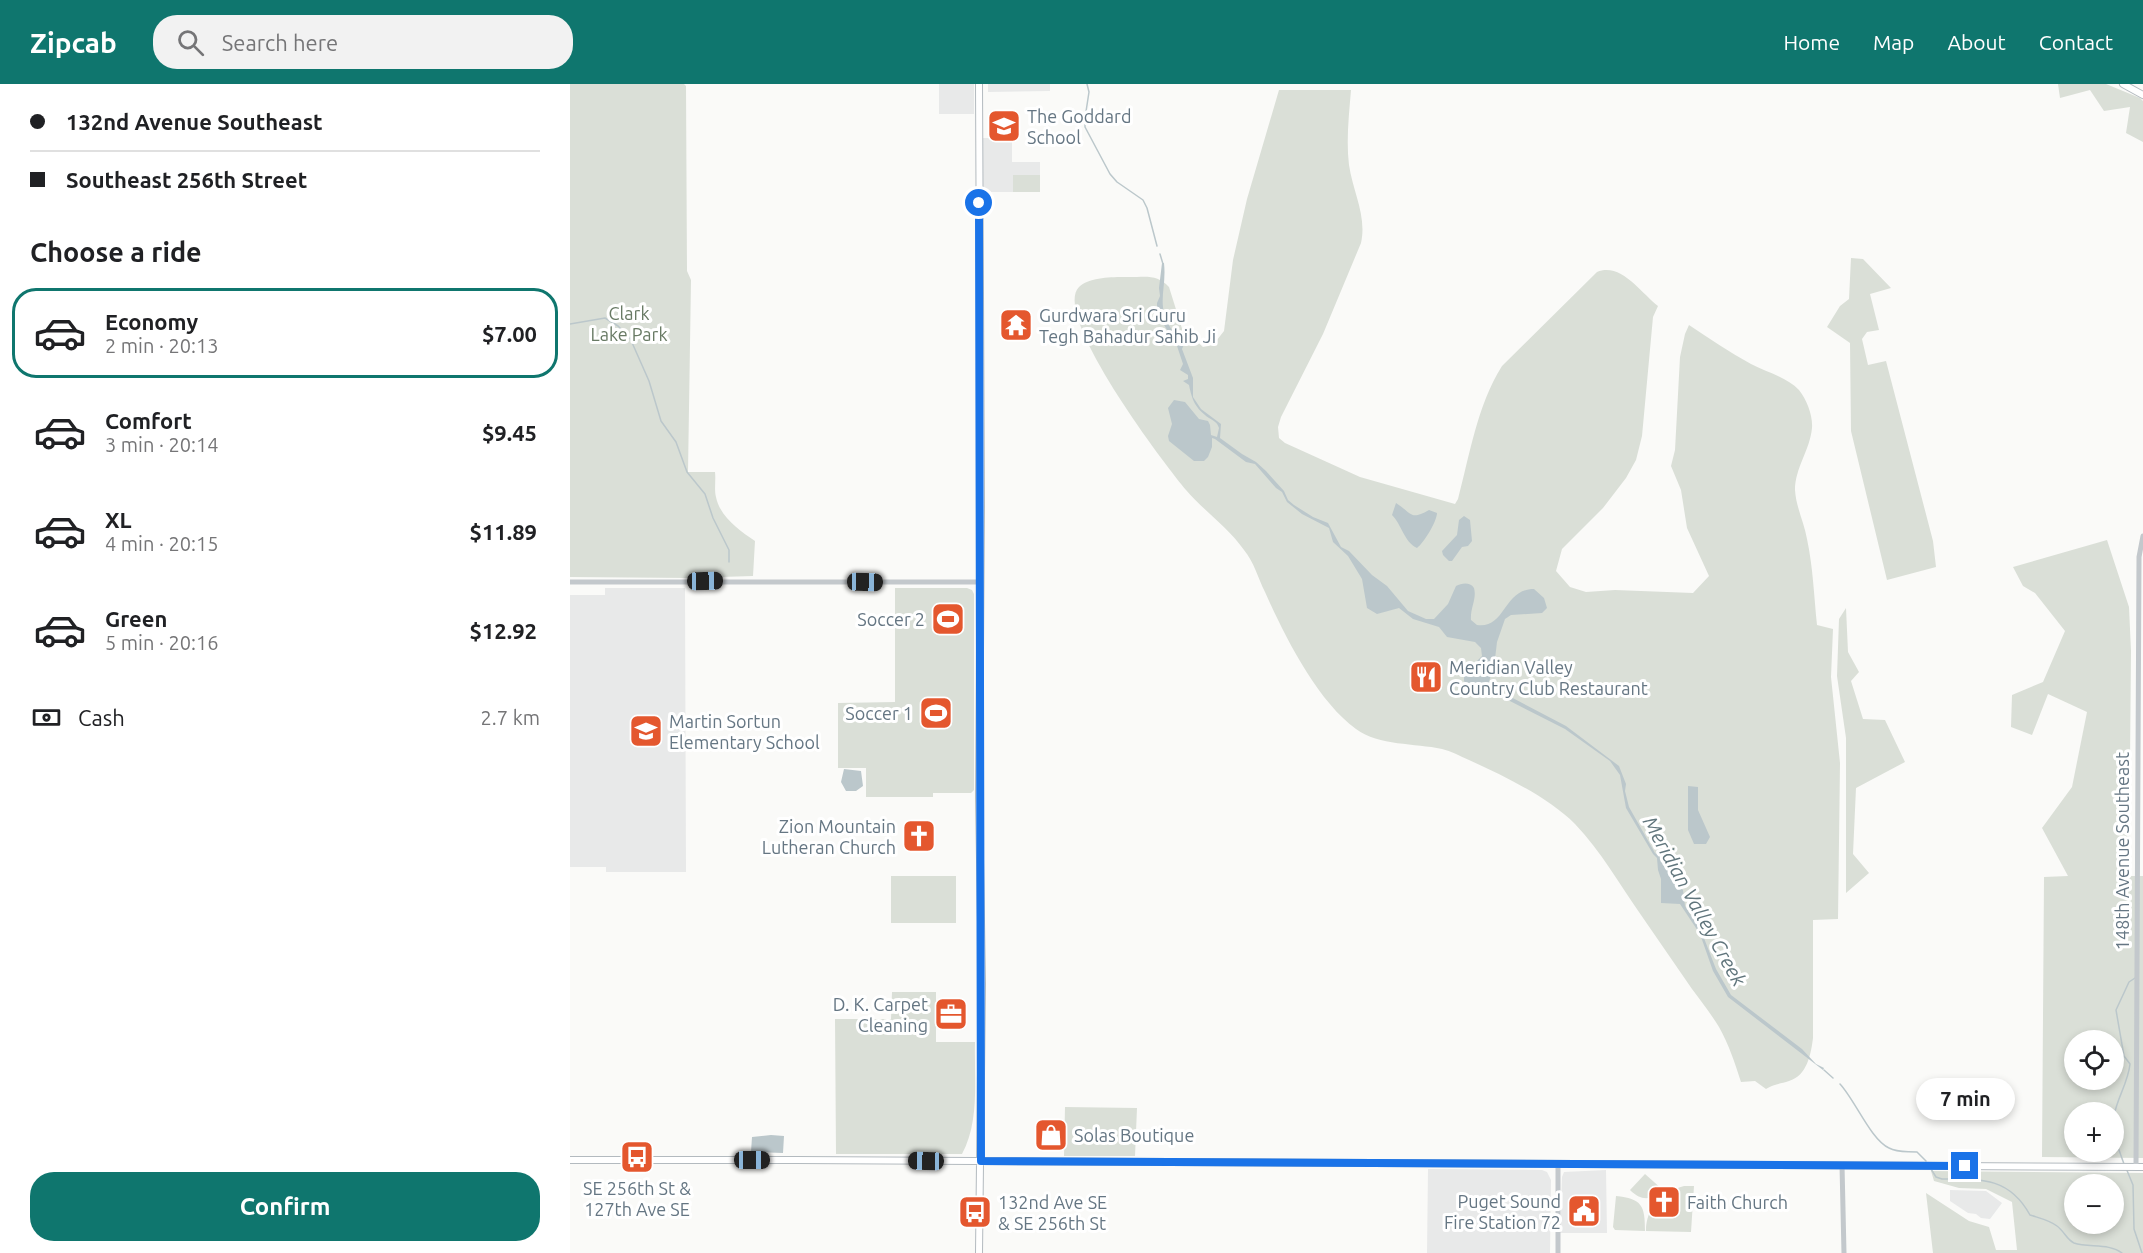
<!DOCTYPE html>
<meta charset="utf-8">
<style>
:root{--surface:#fff;--page:#f2f2f2;--text:#202124;--muted:#757577;--line:#e0e0e0;--accent:#0f766e}
body{margin:0;font-family:Ubuntu,sans-serif;background:var(--page);color:var(--text);height:100vh;display:flex;flex-direction:column;font-size:22px;white-space:nowrap}
*{box-sizing:border-box;margin:0}
p{font-size:20px;color:var(--muted)}
.icon{flex:none;width:33px;height:33px;fill:none;stroke:currentColor;stroke-width:2;stroke-linecap:round;stroke-linejoin:round}
.map{position:relative;flex:1;overflow:hidden}
.details{display:flex;flex-direction:column;background:var(--surface);width:570px}
.details>*{flex:none}
.guide{display:grid;align-content:center;height:132px;padding:0 30px;background:var(--surface)}
.buttons{position:absolute;left:1494px;top:946px;display:grid;gap:12px}
.buttons a{display:grid;place-items:center;width:60px;height:60px;border-radius:50%;background:var(--surface);box-shadow:0 3px 9px #0003;font-size:30px}
.end{position:absolute;width:27px;height:27px;margin:-14px;border:8px solid #1a73e8;background:#fff;box-shadow:0 0 0 3px #fff}
.from{border-radius:50%}
.bubble{position:absolute;height:42px;border-radius:21px;background:var(--surface);box-shadow:0 3px 9px #0003;font-size:20px;font-weight:700;line-height:42px;text-align:center}
.car{position:absolute;width:18px;height:36px;margin:-18px -9px;border-radius:8px;box-shadow:0 0 4px 2px #0007;background:linear-gradient(#222 24%,#8ab4d8 0 40%,#222 0 76%,#8ab4d8 0 86%,#222 0)}
.guide b{display:flex;align-items:center;gap:21px;height:57px;font-size:22px}
.guide b+b{border-top:2px solid var(--line)}
.guide i{width:15px;height:15px;background:var(--text)}
ul{padding:0;list-style:none}
li{display:flex;align-items:center;gap:18px;height:90px;margin:0 12px 9px;padding:0 18px;border:3px solid transparent;border-radius:24px}
li div{flex:1}
li b{display:block;font-size:22px}
li em{font-style:normal;font-weight:700}
li.selected{border-color:var(--accent)}
li>.icon{width:54px;height:54px;stroke-width:1.5}
h2{padding:0 30px;font-size:27px;line-height:72px}
.pay{display:flex;align-items:center;gap:15px;height:66px;padding:0 30px;font-size:22px}
.pay p{margin-inline-start:auto}
.button{display:flex;gap:12px;margin-top:auto;padding:12px 30px}
.button a{flex:1;height:69px;border-radius:24px;background:var(--accent);color:#fff;font-size:24px;font-weight:700;line-height:69px;text-align:center}
header{display:flex;align-items:center;gap:36px;box-sizing:border-box;height:84px;padding:0 30px;background:var(--accent);color:#fff}
header strong{font-size:28px}
nav{display:flex;gap:33px;margin-inline-start:auto;font-size:21px}
.search{width:420px;height:54px;background:var(--page);display:flex;align-items:center;gap:15px;box-sizing:border-box;padding:0 21px;border-radius:24px;color:var(--muted);font-size:22px}
main{display:flex;flex:1;min-height:0}
.map>svg:first-child{display:block}
</style>
<header>
<strong>Zipcab</strong>
<div class="search"><svg class="icon" aria-label="search" viewBox="0 0 24 24"><circle cx="10" cy="10" r="6"/><path d="M15 15l6 6"/></svg>Search here</div>
<nav><a>Home</a><a>Map</a><a>About</a><a>Contact</a></nav>
</header>
<main>
<section class="details">
<div class="guide">
<b><i class="from"></i>132nd Avenue Southeast</b>
<b><i></i>Southeast 256th Street</b>
</div>
<h2>Choose a ride</h2>
<ul>
<li class="selected"><svg class="icon" aria-label="car" viewBox="0 0 24 24"><path d="M5 17H2v-5l4-1 3-4h7l3 4 3 1v5h-3M9 17h6M6 11h13"/><circle cx="7" cy="17" r="2"/><circle cx="17" cy="17" r="2"/></svg><div><b>Economy</b><p>2 min · 20:13</p></div><em>$7.00</em></li>
<li><svg class="icon" aria-label="car" viewBox="0 0 24 24"><path d="M5 17H2v-5l4-1 3-4h7l3 4 3 1v5h-3M9 17h6M6 11h13"/><circle cx="7" cy="17" r="2"/><circle cx="17" cy="17" r="2"/></svg><div><b>Comfort</b><p>3 min · 20:14</p></div><em>$9.45</em></li>
<li><svg class="icon" aria-label="car" viewBox="0 0 24 24"><path d="M5 17H2v-5l4-1 3-4h7l3 4 3 1v5h-3M9 17h6M6 11h13"/><circle cx="7" cy="17" r="2"/><circle cx="17" cy="17" r="2"/></svg><div><b>XL</b><p>4 min · 20:15</p></div><em>$11.89</em></li>
<li><svg class="icon" aria-label="car" viewBox="0 0 24 24"><path d="M5 17H2v-5l4-1 3-4h7l3 4 3 1v5h-3M9 17h6M6 11h13"/><circle cx="7" cy="17" r="2"/><circle cx="17" cy="17" r="2"/></svg><div><b>Green</b><p>5 min · 20:16</p></div><em>$12.92</em></li>
</ul>
<div class="pay"><svg class="icon" aria-label="cash" viewBox="0 0 24 24"><path d="M3 7h18v10H3z"/><circle cx="12" cy="12" r="2"/></svg>Cash<p>2.7 km</p></div>
<div class="button"><a>Confirm</a></div>
</section>
<div class="map">
<svg width="1573" height="1169" viewBox="0 0 1573 1169">
<rect width="100%" height="100%" fill="#fafaf8"/>
<path fill="#e8e9e9" d="M 369,0 L 404,0 L 404,30 L 369,30 Z
M 418,0 L 480,0 L 480,7 L 418,8 Z
M 413,54 L 442,54 L 442,78 L 470,78 L 470,108 L 413,108 Z
M 35,504 L 115,504 L 116,788 L 36,788 L 36,783 L 0,783 L 0,511 L 35,511 Z
M 858,1085 L 972,1086 L 977,1088 L 981,1096 L 980,1169 L 857,1169 Z
M 1036,1086 L 1037,1149 L 990,1149 L 992,1093 L 994,1088 Z
M 1380,1106 L 1416,1107 L 1432,1119 L 1420,1135 L 1411,1134 L 1406,1130 L 1398,1129 L 1380,1117 Z"/>
<path fill="#dadfd7" fill-rule="evenodd" d="M 0,0 L 114,0 L 116,2 L 117,187 L 121,196 L 118,388 L 145,388 C 146,396 144,406 146,413 C 150,433 170,447 185,457 L 183,492 L 118,494 L 0,493 Z
M 1488,0 L 1536,0 L 1570,14 L 1573,17 L 1573,58 L 1556,49 L 1560,23 L 1534,27 L 1520,6 L 1490,14 Z
M 709,6 L 781,6 C 779,31 776,56 779,81 C 783,108 797,132 791,159 L 753,250 L 711,333 L 708,343 L 709,354 L 715,359 L 790,393 L 885,420 L 888,415 C 900,370 907,322 932,282 L 1027,188 C 1051,178 1071,209 1088,222 L 1083,233 L 1072,352 L 1066,376 L 1056,394 L 1033,424 L 992,465 L 986,487 L 1000,503 L 1016,508 L 1045,506 L 1123,509 L 1139,492 L 1117,444 L 1111,406 L 1101,382 L 1105,366 L 1110,273 L 1115,250 L 1119,241 C 1139,254 1159,268 1181,280 C 1196,288 1217,293 1229,306 C 1237,316 1243,332 1242,344 C 1240,366 1225,384 1225,406 C 1226,423 1234,438 1237,455 C 1243,483 1244,512 1247,541 L 1263,545 L 1261,593 L 1270,679 L 1268,835 L 1243,836 L 1243,954 C 1241,970 1237,992 1219,997 C 1210,1000 1204,1000 1196,1005 L 1185,997 L 1171,998 C 1165,979 1159,961 1149,943 C 1141,930 1131,917 1122,905 C 1105,880 1088,856 1071,831 C 1050,801 1031,767 1005,740 C 978,713 934,692 899,676 C 890,672 881,667 872,665 C 845,659 809,662 786,645 C 747,617 714,551 695,508 C 688,494 684,478 674,466 C 658,443 634,427 616,406 C 595,381 481,231 509,203 C 521,191 552,193 567,193 C 580,192 590,193 599,203 L 614,251 L 623,254 L 633,263 L 643,261 L 654,247 L 663,176 L 677,115 Z
M 443,91 L 470,91 L 470,108 L 443,108 Z
M 1281,174 L 1293,175 L 1321,204 L 1300,210 L 1309,246 L 1297,248 L 1292,255 L 1298,281 L 1316,277 L 1363,457 L 1366,483 L 1317,496 L 1281,347 L 1280,259 L 1257,243 L 1270,222 L 1279,215 Z
M 1537,456 L 1559,523 L 1561,567 L 1559,792 L 1573,792 L 1573,1074 L 1472,1073 L 1474,793 L 1498,792 L 1472,744 L 1502,703 L 1517,628 L 1478,610 L 1462,651 L 1441,643 L 1442,611 L 1473,598 L 1495,547 L 1465,509 L 1453,502 L 1443,483 ZM 1504,957 L 1544,957 L 1544,996 L 1504,996 ZM 1504,1029 L 1544,1029 L 1544,1068 L 1504,1068 Z
M 325,504 L 397,504 L 402,506 L 404,510 L 404,706 L 401,709 L 363,709 L 363,713 L 296,713 L 296,684 L 268,684 L 268,619 L 325,618 Z
M 1276,524 L 1278,568 L 1289,588 L 1281,597 L 1293,635 L 1315,636 L 1335,678 L 1286,704 L 1283,770 L 1299,789 L 1276,809 L 1276,654 L 1267,592 L 1269,535 Z
M 321,792 L 386,792 L 386,839 L 321,839 Z
M 322,908 L 366,908 L 366,958 L 405,958 C 404,995 410,1037 392,1070 L 266,1070 L 265,935 L 321,935 Z
M 495,1023 L 567,1024 L 565,1072 L 494,1072 Z
M 1361,1087 L 1573,1089 L 1573,1169 L 1363,1169 L 1356,1109 L 1399,1137 L 1419,1143 L 1426,1166 L 1447,1166 L 1442,1118 L 1416,1105 L 1389,1104 L 1364,1097 ZM 1504,1101 L 1544,1101 L 1544,1140 L 1504,1140 Z
M 1075,1090 L 1093,1106 C 1081,1117 1071,1117 1060,1106 Z
M 1114,1102 L 1124,1102 L 1121,1148 L 1076,1147 C 1076,1123 1092,1108 1114,1102 Z
M 1046,1112 C 1072,1115 1075,1121 1075,1147 L 1045,1146 L 1043,1143 Z"/>
<path fill="#bbc7cb" d="M 592,179 L 594,179 C 597,206 585,221 602,246 C 606,252 607,257 614,260 L 612,265 L 623,294 L 623,313 L 631,325 L 651,340 L 650,354 L 672,370 L 686,378 L 696,387 L 714,407 L 718,416 L 724,421 L 743,433 L 758,439 L 771,463 L 779,467 L 802,491 L 817,502 L 838,527 L 856,535 L 864,535 L 878,520 L 886,502 C 892,499 900,498 904,504 C 907,515 900,524 901,536 L 907,541 C 936,545 933,505 964,505 L 974,514 L 977,524 L 972,529 L 941,531 L 935,535 L 927,558 L 925,575 L 917,606 L 937,611 L 996,642 L 1049,682 L 1056,700 L 1055,707 L 1059,723 L 1085,769 L 1097,778 L 1102,796 L 1113,806 L 1115,822 L 1132,849 L 1146,885 L 1161,911 L 1232,965 L 1246,980 L 1254,984 L 1253,986 L 1158,913 L 1143,887 L 1130,850 L 1110,820 L 1091,819 L 1091,795 L 1088,786 L 1087,774 L 1083,770 L 1056,724 L 1050,691 L 1040,677 L 995,645 L 936,615 L 915,608 L 902,607 L 894,597 L 894,590 L 912,572 L 911,564 L 905,558 L 877,553 L 869,543 L 843,535 L 829,524 L 807,530 L 797,524 L 792,495 L 778,472 L 763,458 L 759,444 L 732,430 L 717,418 L 712,408 L 706,404 L 685,380 L 676,378 L 645,355 L 642,354 L 642,363 L 638,373 L 634,377 L 624,377 L 599,357 L 598,352 L 602,340 L 598,324 L 604,316 L 615,318 L 629,335 L 638,337 L 640,341 L 641,351 L 647,353 L 649,344 C 647,338 644,337 639,334 C 625,324 622,316 619,301 L 613,297 L 618,295 L 618,291 L 610,286 L 613,280 L 607,262 L 591,236 L 587,225 L 587,219 L 590,212 L 589,204 Z
M 826,419 C 842,429 840,437 859,426 L 867,429 C 867,437 854,459 847,464 C 834,458 832,441 822,431 Z
M 894,432 L 900,436 L 902,457 L 898,462 L 892,463 L 882,477 L 879,477 L 873,471 L 872,467 L 887,451 L 889,436 Z
M 274,685 L 291,687 L 293,702 L 286,707 L 276,707 L 271,698 Z
M 1118,702 L 1128,703 L 1128,726 L 1140,753 L 1136,760 L 1124,760 L 1118,746 Z
M 201,1051 L 214,1052 L 213,1069 L 181,1068 L 182,1053 Z"/>
<g fill="none" stroke-linecap="round" stroke-linejoin="round">
<path stroke="#bbc7cb" stroke-width="1.5" d="M 517,0 L 519,8 L 515,34 L 515,43 L 540,90 L 547,98 L 573,116 L 577,124 L 587,162
M 590,170 L 593,180
M 0,240 L 35,234 L 48,242 L 60,254 L 79,297 L 91,337 L 106,358 L 117,388 L 135,410 L 143,434 L 159,466 L 159,478
M 1254,986 L 1263,994
M 1270,1000 C 1285,1016 1301,1056 1319,1064 C 1328,1069 1337,1067 1347,1068 L 1356,1077
M 1544,1032 C 1547,1014 1558,999 1560,980 L 1554,972 L 1546,926 L 1559,898 L 1565,894
M 1544,1052 L 1554,1080
M 1556,1084 L 1563,1101 L 1564,1145 L 1572,1169
M 1361,1085 L 1366,1093 L 1372,1095 C 1411,1095 1439,1093 1460,1131 C 1469,1134 1479,1136 1487,1142 C 1494,1147 1497,1156 1504,1159 C 1519,1164 1539,1159 1552,1169"/>
<g stroke="#b3babf" stroke-width="8">
<path id="secondary" d="M 409,0 L 411,422 L 409,713 L 412,900 L 409,1169
M 1553,0 L 1573,11
M 0,1076 L 227,1076 L 1573,1083"/>
</g>
<path stroke="#c3c8cc" stroke-width="5" d="M 0,498 L 410,498
M 1272,1081 L 1274,1169
M 1566,1083 L 1569,473 L 1573,452
M 988,1169 L 988,1081"/>
<use href="#secondary" stroke="#fff" stroke-width="6"/>
</g>
<g fill="none" stroke-linecap="round" stroke-linejoin="round">
<path stroke="#1a73e8" stroke-width="8" d="M 409,119 L 411,1077 L 1395,1082"/>
</g>
<defs>
<g id="school-square" transform="scale(1.725)"><rect x="-9" y="-9" width="18" height="18" rx="4" fill="#e4572e" stroke="#fff"/><path d="M0-5L7-2L0 1L-7-2ZM-4 1L0 2.5L4 1V4Q0 6-4 4Z" fill="#fff"/></g>
<g id="temple-square" transform="scale(1.725)"><rect x="-9" y="-9" width="18" height="18" rx="4" fill="#e4572e" stroke="#fff"/><path d="M0-6L5-2H3V0L6.5 2.5H4V6H1.5V3h-3V6H-4V2.5H-6.5L-3 0V-2H-5Z" fill="#fff"/></g>
<g id="stadium-square" transform="scale(1.725)"><rect x="-9" y="-9" width="18" height="18" rx="4" fill="#e4572e" stroke="#fff"/><path d="M0-5a6.5 5 0 1 0 0 10a6.5 5 0 1 0 0-10ZM-3.5-1.8h7v3.6h-7Z" fill="#fff"/></g>
<g id="restaurant-square" transform="scale(1.725)"><rect x="-9" y="-9" width="18" height="18" rx="4" fill="#e4572e" stroke="#fff"/><path d="M-5-6h1v4h1v-4h1v4h1v-4h1v5L-1.5 .5V6h-2V.5L-5-1ZM5-6V6H3V1.5H1.5Q1.5-4 5-6Z" fill="#fff"/></g>
<g id="church-square" transform="scale(1.725)"><rect x="-9" y="-9" width="18" height="18" rx="4" fill="#e4572e" stroke="#fff"/><path d="M-1.2-6h2.4v3.5h3.3v2.4h-3.3V6h-2.4V-.1h-3.3v-2.4h3.3Z" fill="#fff"/></g>
<g id="office-square" transform="scale(1.725)"><rect x="-9" y="-9" width="18" height="18" rx="4" fill="#e4572e" stroke="#fff"/><path d="M-6-3h4V-5.5h4V-3h4V5H-6ZM-1-4.5V-3h2v-1.5ZM-6 0V1H6V0Z" fill="#fff"/></g>
<g id="shop-square" transform="scale(1.725)"><rect x="-9" y="-9" width="18" height="18" rx="4" fill="#e4572e" stroke="#fff"/><path d="M-5-2.5h2.3a2.7 3.5 0 0 1 5.4 0H5L5.5 6h-11ZM-1.5-2.5h3a1.5 2.3 0 0 0-3 0Z" fill="#fff"/></g>
<g id="bus-square" transform="scale(1.725)"><rect x="-9" y="-9" width="18" height="18" rx="4" fill="#e4572e" stroke="#fff"/><path d="M-5-6H5V4H4V6H2V4H-2V6H-4V4H-5ZM-3.5-4V0h7V-4ZM-3.5 1.2v1.5H-2V1.2ZM2 1.2v1.5H3.5V1.2Z" fill="#fff"/></g>
<g id="civic-square" transform="scale(1.725)"><rect x="-9" y="-9" width="18" height="18" rx="4" fill="#e4572e" stroke="#fff"/><path d="M-.6-6.5H3V-4.5H.6V-3L4-1V1h2V6H-6V1h2V-1L-.6-3ZM-1.2 2.5V6h2.4V2.5Z" fill="#fff"/></g>
</defs>
<g fill-rule="evenodd">
<use href="#school-square" x="434" y="42"/>
<use href="#temple-square" x="446" y="241"/>
<use href="#stadium-square" x="378" y="535"/>
<use href="#restaurant-square" x="856" y="593"/>
<use href="#stadium-square" x="366" y="629"/>
<use href="#school-square" x="76" y="647"/>
<use href="#church-square" x="349" y="752"/>
<use href="#office-square" x="381" y="930"/>
<use href="#shop-square" x="481" y="1051"/>
<use href="#bus-square" x="67" y="1073"/>
<use href="#church-square" x="1094" y="1118"/>
<use href="#civic-square" x="1014" y="1127"/>
<use href="#bus-square" x="405" y="1128"/>
</g>
<g text-anchor="middle" dominant-baseline="central" stroke-width="6" stroke-linejoin="round" paint-order="stroke">
<g font-size="18" fill="#657683" stroke="#fff" text-anchor="start">
<text x="457" y="32">The Goddard<tspan x="457" dy="21">School</tspan></text>
<text x="469" y="231">Gurdwara Sri Guru<tspan x="469" dy="21">Tegh Bahadur Sahib Ji</tspan></text>
<text x="355" y="535" text-anchor="end">Soccer 2</text>
<text x="879" y="583">Meridian Valley<tspan x="879" dy="21">Country Club Restaurant</tspan></text>
<text x="343" y="629" text-anchor="end">Soccer 1</text>
<text x="99" y="637">Martin Sortun<tspan x="99" dy="21">Elementary School</tspan></text>
<text x="326" y="742" text-anchor="end">Zion Mountain<tspan x="326" dy="21">Lutheran Church</tspan></text>
<text x="358" y="920" text-anchor="end">D. K. Carpet<tspan x="358" dy="21">Cleaning</tspan></text>
<text x="504" y="1051">Solas Boutique</text>
<text x="67" y="1104" text-anchor="middle">SE 256th St &amp;<tspan x="67" dy="21">127th Ave SE</tspan></text>
<text x="991" y="1117" text-anchor="end">Puget Sound<tspan x="991" dy="21">Fire Station 72</tspan></text>
<text x="428" y="1118">132nd Ave SE<tspan x="428" dy="21">&amp; SE 256th St</tspan></text>
<text x="1117" y="1118">Faith Church</text>
</g>
<g font-size="18" fill="#687a64" stroke="#fff">
<text x="59" y="229">Clark<tspan x="59" dy="21">Lake Park</tspan></text>
</g>
<g font-size="18" fill="#657683" stroke="#fff">
<text transform="translate(1552 767) rotate(-90)">148th Avenue Southeast</text>
</g>
<g font-size="20" font-style="italic" fill="#60757c" stroke="#fff">
<text transform="translate(1125 817) rotate(61)">Meridian Valley Creek</text>
</g>
</g>
</svg>
<div class="buttons">
<a><svg class="icon" aria-label="locate" viewBox="0 0 24 24"><circle cx="12" cy="12" r="6"/><path d="M12 2v4M12 18v4M2 12h4M18 12h4"/></svg></a>
<a>+</a>
<a>−</a>
</div>
<i class="end from" style="left:409px;top:119px"></i>
<i class="end" style="left:1395px;top:1082px"></i>
<div class="bubble" style="left:1346px;top:994px;width:99px">7 min</div>
<i class="car" style="left:135px;top:497px;rotate:89deg"></i>
<i class="car" style="left:295px;top:498px;rotate:91deg"></i>
<i class="car" style="left:182px;top:1076px;rotate:90deg"></i>
<i class="car" style="left:356px;top:1077px;rotate:271deg"></i>
</div>
</main>
